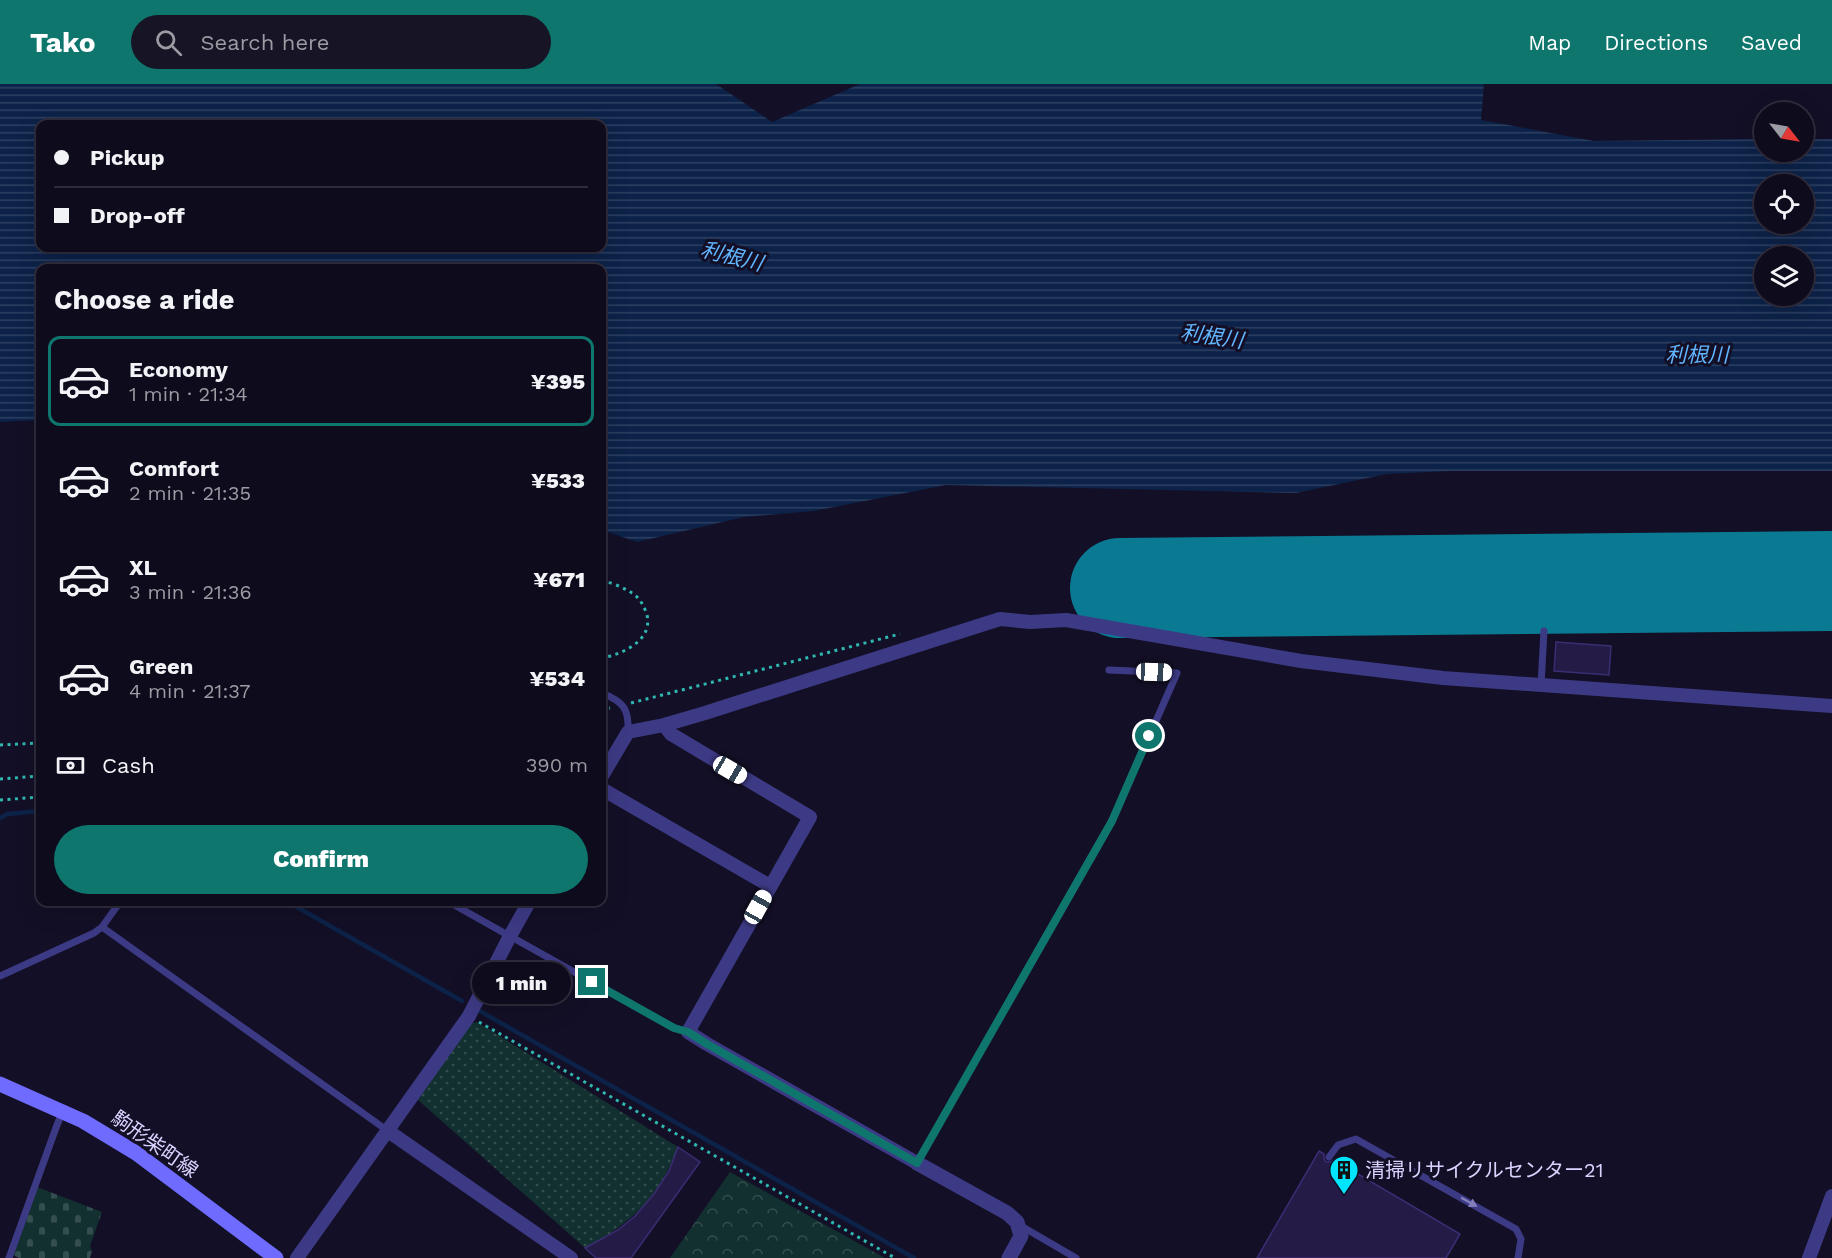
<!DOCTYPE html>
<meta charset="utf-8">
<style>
:root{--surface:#0e0b1c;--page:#171425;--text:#f1f3f6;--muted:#9b9ba3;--line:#2e2b3b;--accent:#0f766e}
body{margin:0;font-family:"Work Sans","Noto Sans JP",sans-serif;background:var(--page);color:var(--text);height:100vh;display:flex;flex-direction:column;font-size:22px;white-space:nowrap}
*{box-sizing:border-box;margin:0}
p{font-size:20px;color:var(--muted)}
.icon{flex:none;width:33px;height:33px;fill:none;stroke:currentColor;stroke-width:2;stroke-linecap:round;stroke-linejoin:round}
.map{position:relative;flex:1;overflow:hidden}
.side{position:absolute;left:36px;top:180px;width:570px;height:642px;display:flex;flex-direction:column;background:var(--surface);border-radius:12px;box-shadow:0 6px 24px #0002,0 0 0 2px var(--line)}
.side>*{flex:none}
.hud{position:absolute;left:36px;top:36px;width:570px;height:132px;border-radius:12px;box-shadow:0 6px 24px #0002,0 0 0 2px var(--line);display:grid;align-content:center;height:132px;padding:0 18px;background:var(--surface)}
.needle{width:39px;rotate:121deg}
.buttons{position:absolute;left:1754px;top:18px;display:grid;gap:12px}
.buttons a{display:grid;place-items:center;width:60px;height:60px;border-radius:50%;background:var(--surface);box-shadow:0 6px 24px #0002,0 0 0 2px var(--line);font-size:30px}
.end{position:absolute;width:27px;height:27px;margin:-14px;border:8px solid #0f766e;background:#fff;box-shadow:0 0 0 3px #fff}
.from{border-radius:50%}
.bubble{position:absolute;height:42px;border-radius:21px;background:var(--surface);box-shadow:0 6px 24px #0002,0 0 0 2px var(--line);font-size:20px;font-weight:800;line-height:42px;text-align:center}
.car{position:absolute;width:18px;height:36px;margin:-18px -9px;border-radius:8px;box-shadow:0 0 4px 2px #0007;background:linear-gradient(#fff 24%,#345 0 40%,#fff 0 76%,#345 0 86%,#fff 0)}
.hud b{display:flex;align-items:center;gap:21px;height:57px;font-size:22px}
.hud b+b{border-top:2px solid var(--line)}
.hud i{width:15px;height:15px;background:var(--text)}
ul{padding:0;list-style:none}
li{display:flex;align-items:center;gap:18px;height:90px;margin:0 12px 9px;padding:0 6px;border:3px solid transparent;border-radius:12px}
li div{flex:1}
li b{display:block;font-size:22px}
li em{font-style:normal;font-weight:800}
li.active{border-color:var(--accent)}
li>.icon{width:54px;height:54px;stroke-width:1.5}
h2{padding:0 18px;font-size:27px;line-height:72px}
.pay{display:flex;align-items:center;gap:15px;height:66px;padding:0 18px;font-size:22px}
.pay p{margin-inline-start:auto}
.cta{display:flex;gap:12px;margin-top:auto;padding:12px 18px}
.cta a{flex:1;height:69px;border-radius:36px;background:var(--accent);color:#fff;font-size:24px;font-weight:800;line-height:69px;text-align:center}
header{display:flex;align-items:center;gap:36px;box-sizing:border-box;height:84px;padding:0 30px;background:var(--accent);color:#fff}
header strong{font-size:28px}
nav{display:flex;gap:33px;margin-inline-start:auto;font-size:21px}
.search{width:420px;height:54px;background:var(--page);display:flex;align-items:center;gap:15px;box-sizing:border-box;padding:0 21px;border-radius:33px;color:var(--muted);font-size:22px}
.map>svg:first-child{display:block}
</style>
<header>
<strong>Tako</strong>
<div class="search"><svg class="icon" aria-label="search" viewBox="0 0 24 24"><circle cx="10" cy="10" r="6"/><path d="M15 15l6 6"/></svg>Search here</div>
<nav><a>Map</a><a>Directions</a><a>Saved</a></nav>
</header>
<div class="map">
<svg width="1832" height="1174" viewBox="0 0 1832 1174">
<defs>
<pattern id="grass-dots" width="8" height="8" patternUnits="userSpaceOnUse" patternTransform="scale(1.5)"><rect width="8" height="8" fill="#12302f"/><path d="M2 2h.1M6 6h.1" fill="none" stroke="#344d4e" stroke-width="1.8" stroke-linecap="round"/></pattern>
<pattern id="cemetery-stones" width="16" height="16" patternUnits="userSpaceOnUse" patternTransform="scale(1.5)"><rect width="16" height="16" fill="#12302f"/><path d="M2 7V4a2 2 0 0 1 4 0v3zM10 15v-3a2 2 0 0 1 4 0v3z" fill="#344d4e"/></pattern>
<pattern id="park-crowns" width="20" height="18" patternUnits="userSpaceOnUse" patternTransform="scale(1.5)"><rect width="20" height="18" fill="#12302f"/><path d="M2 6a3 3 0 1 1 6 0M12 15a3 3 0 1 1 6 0" fill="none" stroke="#344d4e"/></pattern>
<pattern id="water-rules" width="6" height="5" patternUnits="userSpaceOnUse" patternTransform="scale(1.5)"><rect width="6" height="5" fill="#0c2248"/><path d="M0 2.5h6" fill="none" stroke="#2f4163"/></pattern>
</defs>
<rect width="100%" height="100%" fill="#130f26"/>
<path fill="url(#grass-dots)" d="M 477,938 L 678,1063 C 659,1113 632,1139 585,1164 L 418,1016 L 469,940 Z"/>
<path fill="url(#cemetery-stones)" d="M 37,1103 L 102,1128 L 90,1162 L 92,1167 L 90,1174 L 19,1174 L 13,1171 Z"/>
<path fill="url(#park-crowns)" d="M 730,1088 L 885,1174 L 670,1174 Z"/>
<path fill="url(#water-rules)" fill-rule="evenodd" d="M 0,0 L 716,0 L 772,38 L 860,0 L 1484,0 L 1481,36 L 1594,57 L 1764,55 L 1764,68 L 1803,68 L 1803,55 L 1832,55 L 1832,387 L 1452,387 L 1387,390 L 1296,409 L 946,401 L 814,427 L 744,433 L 637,458 L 602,446 L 602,184 L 40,184 L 40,336 L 0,338 ZM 40,40 L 602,40 L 602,164 L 40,164 ZM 1764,100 L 1803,100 L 1803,140 L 1764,140 ZM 1764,172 L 1803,172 L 1803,212 L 1764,212 Z"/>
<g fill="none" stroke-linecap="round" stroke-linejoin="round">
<path stroke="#0c2248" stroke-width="4.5" d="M 0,734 L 7,730 L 40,727
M 288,818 L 462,917
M 478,926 L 914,1174"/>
<path stroke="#0a7a92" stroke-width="100" d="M 1120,504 L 1832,497"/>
</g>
<path fill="#241b47" stroke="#3b2d73" stroke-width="1.5" d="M 1556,558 L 1611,562 L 1609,591 L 1554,587 Z
M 678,1063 L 700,1078 L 631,1174 L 596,1174 L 585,1164 L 618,1146 L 635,1132 L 654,1110 L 669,1087 Z
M 1319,1067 L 1324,1070 L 1324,1075 L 1326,1078 L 1331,1078 L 1334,1076 L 1460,1150 L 1446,1174 L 1257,1174 Z"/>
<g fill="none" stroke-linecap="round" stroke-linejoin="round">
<path stroke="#2fb8b0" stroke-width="3" stroke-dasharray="3 4.5" stroke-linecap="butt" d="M 602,496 C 611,499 623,503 632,509 C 640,514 644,522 647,531 C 653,557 622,570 602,574
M 631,619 L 900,550
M 602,626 L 610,624
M 0,661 L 40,659
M 0,695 L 40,692
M 0,716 L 40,713
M 479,938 L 895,1174"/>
<path stroke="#3d3a85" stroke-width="7" d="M 1541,601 L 1544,547
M 602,609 C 624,618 629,625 628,648
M 449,818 L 674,944 L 688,948
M 102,843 L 388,1047
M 0,892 L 94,849 L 102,843 L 120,818
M 1329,1073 L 1338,1061 L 1356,1055 L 1516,1145 L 1521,1155 L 1518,1174
M 917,1079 L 1112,737 L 1177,589 L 1109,586
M 1021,1142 L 1076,1174
M 9,1174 L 57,1041 L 63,1027"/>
<path stroke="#3d3a85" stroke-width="14" d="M 664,641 L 671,650 L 810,733 L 688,948 L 707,960 L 917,1079
M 602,692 L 628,648 L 664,641 L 705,629 L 1000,535 L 1030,538 L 1066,536 L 1301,577 L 1443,594 L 1832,622
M 602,705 L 770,802
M 388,1047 L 571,1174
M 297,1174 L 469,932 L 510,852 L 529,818
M 1809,1174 L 1832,1112"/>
<path stroke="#3d3a85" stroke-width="15" d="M 917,1079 L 1007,1129 L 1017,1138 L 1021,1152 L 1009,1174"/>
<path stroke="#6f6bff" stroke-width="15" d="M 0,1000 L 83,1037 L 136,1069 L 276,1174"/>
</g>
<defs><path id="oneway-solid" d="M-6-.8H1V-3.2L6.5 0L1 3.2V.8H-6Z" transform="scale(1.5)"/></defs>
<use fill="#837fbc" href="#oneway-solid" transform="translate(1469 1118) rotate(29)"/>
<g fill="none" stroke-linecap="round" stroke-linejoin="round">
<path stroke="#0f766e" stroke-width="8" d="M 592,898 L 674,944 L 688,948 L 707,960 L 917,1079 L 1112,737 L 1149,652"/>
</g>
<defs>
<g id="building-pin" transform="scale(1.5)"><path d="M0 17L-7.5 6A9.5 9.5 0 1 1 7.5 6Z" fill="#00e5ff" stroke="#130f26"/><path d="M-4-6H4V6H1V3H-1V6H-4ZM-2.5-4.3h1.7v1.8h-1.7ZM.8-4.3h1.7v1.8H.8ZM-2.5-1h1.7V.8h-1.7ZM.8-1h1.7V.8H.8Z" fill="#111"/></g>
</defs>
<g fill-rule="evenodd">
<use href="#building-pin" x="1344" y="1086"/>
</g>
<g text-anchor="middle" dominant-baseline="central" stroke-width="6" stroke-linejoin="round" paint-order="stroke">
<g font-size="20" fill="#d9d4ff" stroke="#130f26">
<text transform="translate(155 1060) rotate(35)">駒形柴町線</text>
</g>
<g font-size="20" fill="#d9d4ff" stroke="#130f26" text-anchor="start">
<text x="1365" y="1086">清掃リサイクルセンター21</text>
</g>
<g font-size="21" font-style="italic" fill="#62b6ff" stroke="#130f26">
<text transform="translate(732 172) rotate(14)">利根川</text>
<text transform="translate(1212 252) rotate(8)">利根川</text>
<text x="1697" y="270">利根川</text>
</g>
</g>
</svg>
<div class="buttons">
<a><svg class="needle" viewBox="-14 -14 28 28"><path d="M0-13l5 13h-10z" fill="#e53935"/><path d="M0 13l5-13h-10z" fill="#9b9ba3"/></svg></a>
<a><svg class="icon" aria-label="locate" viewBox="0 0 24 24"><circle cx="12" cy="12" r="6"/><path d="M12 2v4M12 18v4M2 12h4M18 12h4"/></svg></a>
<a><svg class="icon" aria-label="layers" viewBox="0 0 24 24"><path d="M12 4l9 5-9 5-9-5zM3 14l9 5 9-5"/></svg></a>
</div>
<i class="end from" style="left:1149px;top:652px"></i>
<i class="end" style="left:592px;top:898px"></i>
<div class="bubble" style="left:472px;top:878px;width:99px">1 min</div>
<i class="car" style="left:1154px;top:588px;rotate:92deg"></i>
<i class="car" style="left:730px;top:686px;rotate:120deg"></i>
<i class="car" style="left:758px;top:823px;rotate:29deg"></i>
<div class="hud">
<b><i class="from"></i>Pickup</b>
<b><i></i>Drop-off</b>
</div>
<section class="side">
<h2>Choose a ride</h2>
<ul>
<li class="active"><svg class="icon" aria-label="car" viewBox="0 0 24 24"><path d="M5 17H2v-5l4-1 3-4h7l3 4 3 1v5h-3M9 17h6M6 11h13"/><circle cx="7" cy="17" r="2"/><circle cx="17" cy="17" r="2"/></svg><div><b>Economy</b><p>1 min · 21:34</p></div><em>¥395</em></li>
<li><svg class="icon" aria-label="car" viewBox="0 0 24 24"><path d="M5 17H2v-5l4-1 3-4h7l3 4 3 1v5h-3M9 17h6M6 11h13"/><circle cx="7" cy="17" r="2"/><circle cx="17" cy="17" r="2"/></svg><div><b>Comfort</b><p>2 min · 21:35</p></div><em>¥533</em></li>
<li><svg class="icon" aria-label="car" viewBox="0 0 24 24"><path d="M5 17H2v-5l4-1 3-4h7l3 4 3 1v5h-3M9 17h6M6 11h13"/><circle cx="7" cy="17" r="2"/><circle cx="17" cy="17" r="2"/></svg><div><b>XL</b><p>3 min · 21:36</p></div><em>¥671</em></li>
<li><svg class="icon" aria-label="car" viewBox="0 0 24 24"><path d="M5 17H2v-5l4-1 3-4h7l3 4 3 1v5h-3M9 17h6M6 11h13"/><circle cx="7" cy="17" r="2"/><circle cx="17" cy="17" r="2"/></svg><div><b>Green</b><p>4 min · 21:37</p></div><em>¥534</em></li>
</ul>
<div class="pay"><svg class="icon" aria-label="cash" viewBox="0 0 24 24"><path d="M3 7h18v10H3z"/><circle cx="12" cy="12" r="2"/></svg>Cash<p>390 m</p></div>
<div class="cta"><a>Confirm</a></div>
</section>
</div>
